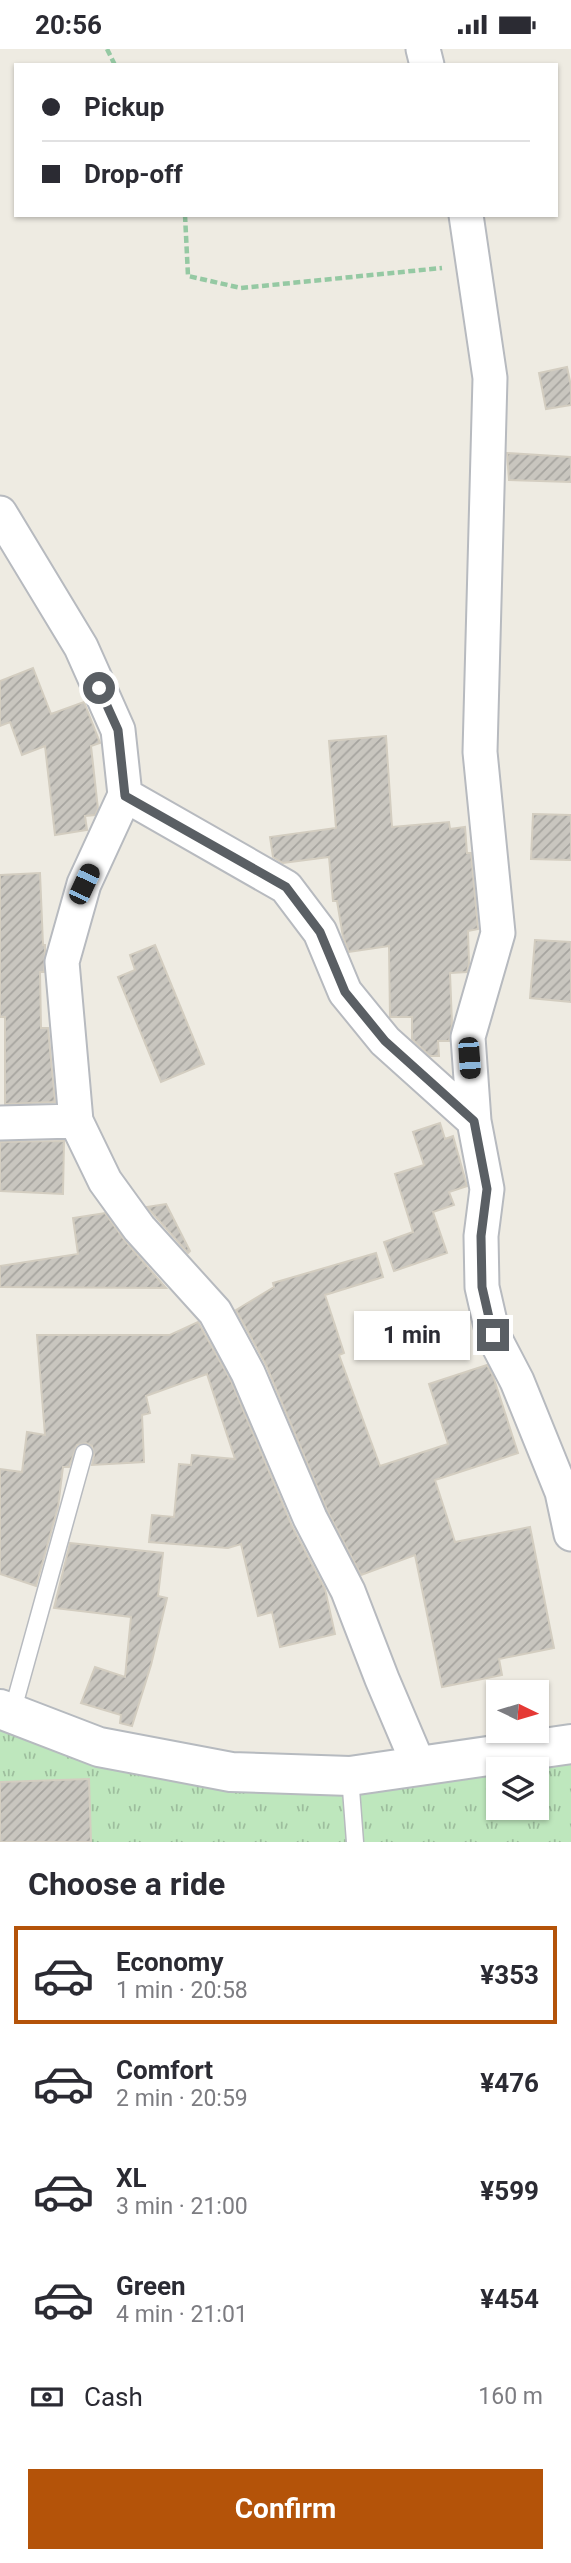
<!DOCTYPE html>
<meta charset="utf-8">
<style>
:root{--surface:#fff;--page:#f7f7f7;--text:#2b2b33;--muted:#7c7c81;--line:#e1e1e2;--accent:#b45309}
body{margin:0;font-family:Roboto,sans-serif;background:var(--page);color:var(--text);height:100vh;display:flex;flex-direction:column;font-size:26px;white-space:nowrap}
*{box-sizing:border-box;margin:0}
p{font-size:23px;color:var(--muted)}
.icon{flex:none;width:38px;height:38px;fill:none;stroke:currentColor;stroke-width:2;stroke-linecap:round;stroke-linejoin:round}
.map{position:relative;height:1793px;overflow:hidden}
.panel{display:flex;flex-direction:column;background:var(--surface);flex:1}
.panel>*{flex:none}
.top-card{position:absolute;left:14px;top:14px;width:544px;height:154px;border-radius:0px;box-shadow:0 2px 5px #0004;display:grid;align-content:center;height:154px;padding:0 28px;background:var(--surface)}
.needle{width:46px;rotate:95deg}
.tools{position:absolute;left:486px;top:1631px;display:grid;gap:14px}
.tools a{display:grid;place-items:center;width:63px;height:63px;border-radius:0px;background:var(--surface);box-shadow:0 2px 5px #0004;font-size:35px}
.end{position:absolute;width:32px;height:32px;margin:-16px;border:9px solid #5a5f64;background:#fff;box-shadow:0 0 0 4px #fff}
.from{border-radius:50%}
.bubble{position:absolute;height:49px;border-radius:0px;background:var(--surface);box-shadow:0 2px 5px #0004;font-size:23px;font-weight:700;line-height:49px;text-align:center}
.car{position:absolute;width:21px;height:42px;margin:-21px -10px;border-radius:9px;box-shadow:0 0 5px 2px #0007;background:linear-gradient(#222 24%,#8ab4d8 0 40%,#222 0 76%,#8ab4d8 0 86%,#222 0)}
.top-card b{display:flex;align-items:center;gap:24px;height:66px;font-size:26px}
.top-card b+b{border-top:2px solid var(--line)}
.top-card i{width:18px;height:18px;background:var(--text)}
ul{padding:0;list-style:none}
li{display:flex;align-items:center;gap:21px;height:98px;margin:0 14px 10px;padding:0 14px;border:4px solid transparent;border-radius:0px}
li div{flex:1}
li b{display:block;font-size:26px}
li em{font-style:normal;font-weight:700}
li.selected{border-color:var(--accent)}
li>.icon{width:63px;height:63px;stroke-width:1.5}
h2{padding:0 28px;font-size:32px;line-height:84px}
.pay{display:flex;align-items:center;gap:18px;height:77px;padding:0 28px;font-size:26px}
.pay p{margin-inline-start:auto}
.action{display:flex;gap:14px;margin-top:auto;padding:14px 28px}
.action a{flex:1;height:80px;border-radius:0px;background:var(--accent);color:#fff;font-size:28px;font-weight:700;line-height:80px;text-align:center}
.status{display:flex;justify-content:space-between;align-items:center;height:49px;padding:0 35px;background:var(--surface);direction:ltr}
.status svg{height:19px;fill:currentColor}
.map>svg:first-child{display:block}
</style>
<div class="status"><b>20:56</b><svg viewBox="0 0 49 12"><path d="M0 12V9h3v3zM5 12V6h3v6zM10 12V3h3v9zM15 12V0h3v12zM26 1h20v11H26zM47 4h2v5h-2z"/></svg></div>
<div class="map">
<svg width="571" height="1793" viewBox="0 0 571 1793">
<defs>
<pattern id="park-tufts" width="24" height="20" patternUnits="userSpaceOnUse" patternTransform="scale(1.75)"><rect width="24" height="20" fill="#bee7bd"/><path d="M3 7l-1-3M5 7V3M7 7l1-3M15 17l-1-3M17 17v-4M19 17l1-3" fill="none" stroke="#9dbe9d"/></pattern>
<pattern id="building-hatch" width="6" height="6" patternUnits="userSpaceOnUse" patternTransform="scale(1.75)"><rect width="6" height="6" fill="#c9c6bf"/><path d="M-1 1l2-2M0 6l6-6M5 7l2-2" fill="none" stroke="#a6a49f"/></pattern>
</defs>
<rect width="100%" height="100%" fill="#eeebe2"/>
<path fill="url(#park-tufts)" fill-rule="evenodd" d="M 0,1660 L 231,1723 L 571,1695 L 571,1793 L 0,1793 ZM 499,1720 L 537,1720 L 537,1759 L 499,1759 Z"/>
<path fill="url(#building-hatch)" stroke="#d3cdc0" stroke-width="2" d="M 567,318 L 571,337 L 571,356 L 546,360 L 539,324 Z
M 507,404 L 571,408 L 571,433 L 509,431 Z
M 33,619 L 51,665 L 84,653 L 100,694 L 91,697 L 98,760 L 95,766 L 85,767 L 87,781 L 55,786 L 45,697 L 22,706 L 10,673 L 0,677 L 0,632 Z
M 386,687 L 392,778 L 449,773 L 450,780 L 465,778 L 467,804 L 471,804 L 478,880 L 468,882 L 469,915 L 467,923 L 450,924 L 452,975 L 449,992 L 438,992 L 439,1007 L 430,1007 L 412,990 L 412,968 L 390,968 L 389,897 L 349,903 L 343,888 L 337,852 L 333,852 L 329,808 L 283,814 L 273,808 L 270,788 L 336,779 L 329,692 Z
M 533,765 L 571,766 L 571,811 L 531,810 Z
M 40,824 L 43,896 L 45,896 L 45,901 L 44,923 L 40,923 L 41,979 L 48,979 L 55,1053 L 5,1055 L 5,968 L 0,968 L 0,826 Z
M 535,891 L 571,893 L 571,953 L 530,949 Z
M 155,896 L 204,1015 L 161,1033 L 118,928 L 135,921 L 130,906 Z
M 440,1074 L 445,1090 L 453,1087 L 467,1137 L 449,1143 L 454,1156 L 433,1163 L 447,1204 L 394,1222 L 384,1193 L 413,1183 L 395,1125 L 424,1116 L 413,1083 Z
M 64,1092 L 63,1145 L 0,1142 L 0,1093 Z
M 166,1155 L 190,1202 L 188,1204 L 147,1158 Z
M 105,1164 L 125,1192 L 166,1239 L 0,1238 L 0,1217 L 78,1205 L 73,1169 Z
M 376,1204 L 383,1228 L 325,1246 L 344,1304 L 339,1306 L 380,1417 L 448,1395 L 429,1335 L 487,1316 L 493,1327 L 518,1404 L 435,1431 L 455,1493 L 530,1478 L 554,1599 L 499,1610 L 502,1626 L 442,1638 L 415,1506 L 361,1526 L 327,1461 L 266,1316 L 236,1261 L 274,1238 L 273,1234 Z
M 198,1273 L 231,1332 L 292,1477 L 325,1540 L 335,1585 L 280,1598 L 272,1563 L 258,1567 L 241,1495 L 228,1499 L 149,1493 L 152,1466 L 174,1468 L 179,1415 L 191,1416 L 192,1406 L 235,1410 L 207,1325 L 146,1347 L 150,1364 L 142,1366 L 144,1413 L 92,1416 L 94,1406 L 92,1397 L 86,1394 L 77,1396 L 69,1418 L 63,1418 L 58,1458 L 36,1537 L 0,1525 L 0,1420 L 22,1423 L 27,1383 L 45,1386 L 37,1286 L 170,1286 Z
M 70,1494 L 163,1504 L 158,1547 L 167,1549 L 151,1616 L 132,1677 L 120,1674 L 121,1666 L 81,1654 L 95,1618 L 125,1628 L 131,1568 L 54,1559 Z
M 89,1730 L 91,1793 L 0,1793 L 0,1733 Z"/>
<g fill="none" stroke-linecap="round" stroke-linejoin="round">
<g stroke="#b7babf" stroke-width="19">
<path id="lane" d="M 12,1664 L 84,1404
M 350,1727 L 355,1793"/>
</g>
<g stroke="#b7babf" stroke-width="37">
<path id="street" d="M 423,0 L 427,16
M 466,166 L 490,329 L 480,703 L 498,884 L 468,988 L 474,1072 L 487,1140 L 481,1187 L 482,1238 L 493,1286 L 517,1332 L 562,1443 L 571,1485
M 0,464 L 81,598 L 118,681 L 125,746 L 84,835 L 62,913 L 76,1072 L 105,1132 L 139,1179 L 215,1263 L 248,1324 L 310,1469 L 348,1542 L 382,1630 L 419,1717
M 125,746 L 286,838 L 320,883 L 345,943 L 385,992 L 474,1072
M 0,1074 L 76,1072"/>
</g>
<g stroke="#b6babf" stroke-width="42">
<path id="secondary" d="M 0,1660 L 99,1698 L 231,1723 L 350,1727 L 571,1695"/>
</g>
<path stroke="#95c9a3" stroke-width="4.5" stroke-dasharray="7 3.5" stroke-linecap="butt" d="M 107,0 L 115,16
M 185,166 L 188,227 L 241,239 L 442,219"/>
<use href="#lane" stroke="#fff" stroke-width="16"/>
<use href="#street" stroke="#fff" stroke-width="33"/>
<use href="#secondary" stroke="#fff" stroke-width="38"/>
</g>
<g fill="none" stroke-linecap="round" stroke-linejoin="round">
<path stroke="#5a5f64" stroke-width="9" d="M 99,639 L 118,681 L 125,747 L 286,838 L 320,883 L 345,943 L 385,992 L 474,1072 L 487,1140 L 481,1187 L 482,1238 L 493,1286"/>
</g>
</svg>
<div class="tools">
<a><svg class="needle" viewBox="-14 -14 28 28"><path d="M0-13l5 13h-10z" fill="#e53935"/><path d="M0 13l5-13h-10z" fill="#7c7c81"/></svg></a>
<a><svg class="icon" aria-label="layers" viewBox="0 0 24 24"><path d="M12 4l9 5-9 5-9-5zM3 14l9 5 9-5"/></svg></a>
</div>
<i class="end from" style="left:99px;top:639px"></i>
<i class="end" style="left:493px;top:1286px"></i>
<div class="bubble" style="left:354px;top:1262px;width:116px">1 min</div>
<i class="car" style="left:84px;top:835px;rotate:25deg"></i>
<i class="car" style="left:469px;top:1009px;rotate:176deg"></i>
<div class="top-card">
<b><i class="from"></i>Pickup</b>
<b><i></i>Drop-off</b>
</div>
</div>
<section class="panel">
<h2>Choose a ride</h2>
<ul>
<li class="selected"><svg class="icon" aria-label="car" viewBox="0 0 24 24"><path d="M5 17H2v-5l4-1 3-4h7l3 4 3 1v5h-3M9 17h6M6 11h13"/><circle cx="7" cy="17" r="2"/><circle cx="17" cy="17" r="2"/></svg><div><b>Economy</b><p>1 min · 20:58</p></div><em>¥353</em></li>
<li><svg class="icon" aria-label="car" viewBox="0 0 24 24"><path d="M5 17H2v-5l4-1 3-4h7l3 4 3 1v5h-3M9 17h6M6 11h13"/><circle cx="7" cy="17" r="2"/><circle cx="17" cy="17" r="2"/></svg><div><b>Comfort</b><p>2 min · 20:59</p></div><em>¥476</em></li>
<li><svg class="icon" aria-label="car" viewBox="0 0 24 24"><path d="M5 17H2v-5l4-1 3-4h7l3 4 3 1v5h-3M9 17h6M6 11h13"/><circle cx="7" cy="17" r="2"/><circle cx="17" cy="17" r="2"/></svg><div><b>XL</b><p>3 min · 21:00</p></div><em>¥599</em></li>
<li><svg class="icon" aria-label="car" viewBox="0 0 24 24"><path d="M5 17H2v-5l4-1 3-4h7l3 4 3 1v5h-3M9 17h6M6 11h13"/><circle cx="7" cy="17" r="2"/><circle cx="17" cy="17" r="2"/></svg><div><b>Green</b><p>4 min · 21:01</p></div><em>¥454</em></li>
</ul>
<div class="pay"><svg class="icon" aria-label="cash" viewBox="0 0 24 24"><path d="M3 7h18v10H3z"/><circle cx="12" cy="12" r="2"/></svg>Cash<p>160 m</p></div>
<div class="action"><a>Confirm</a></div>
</section>
